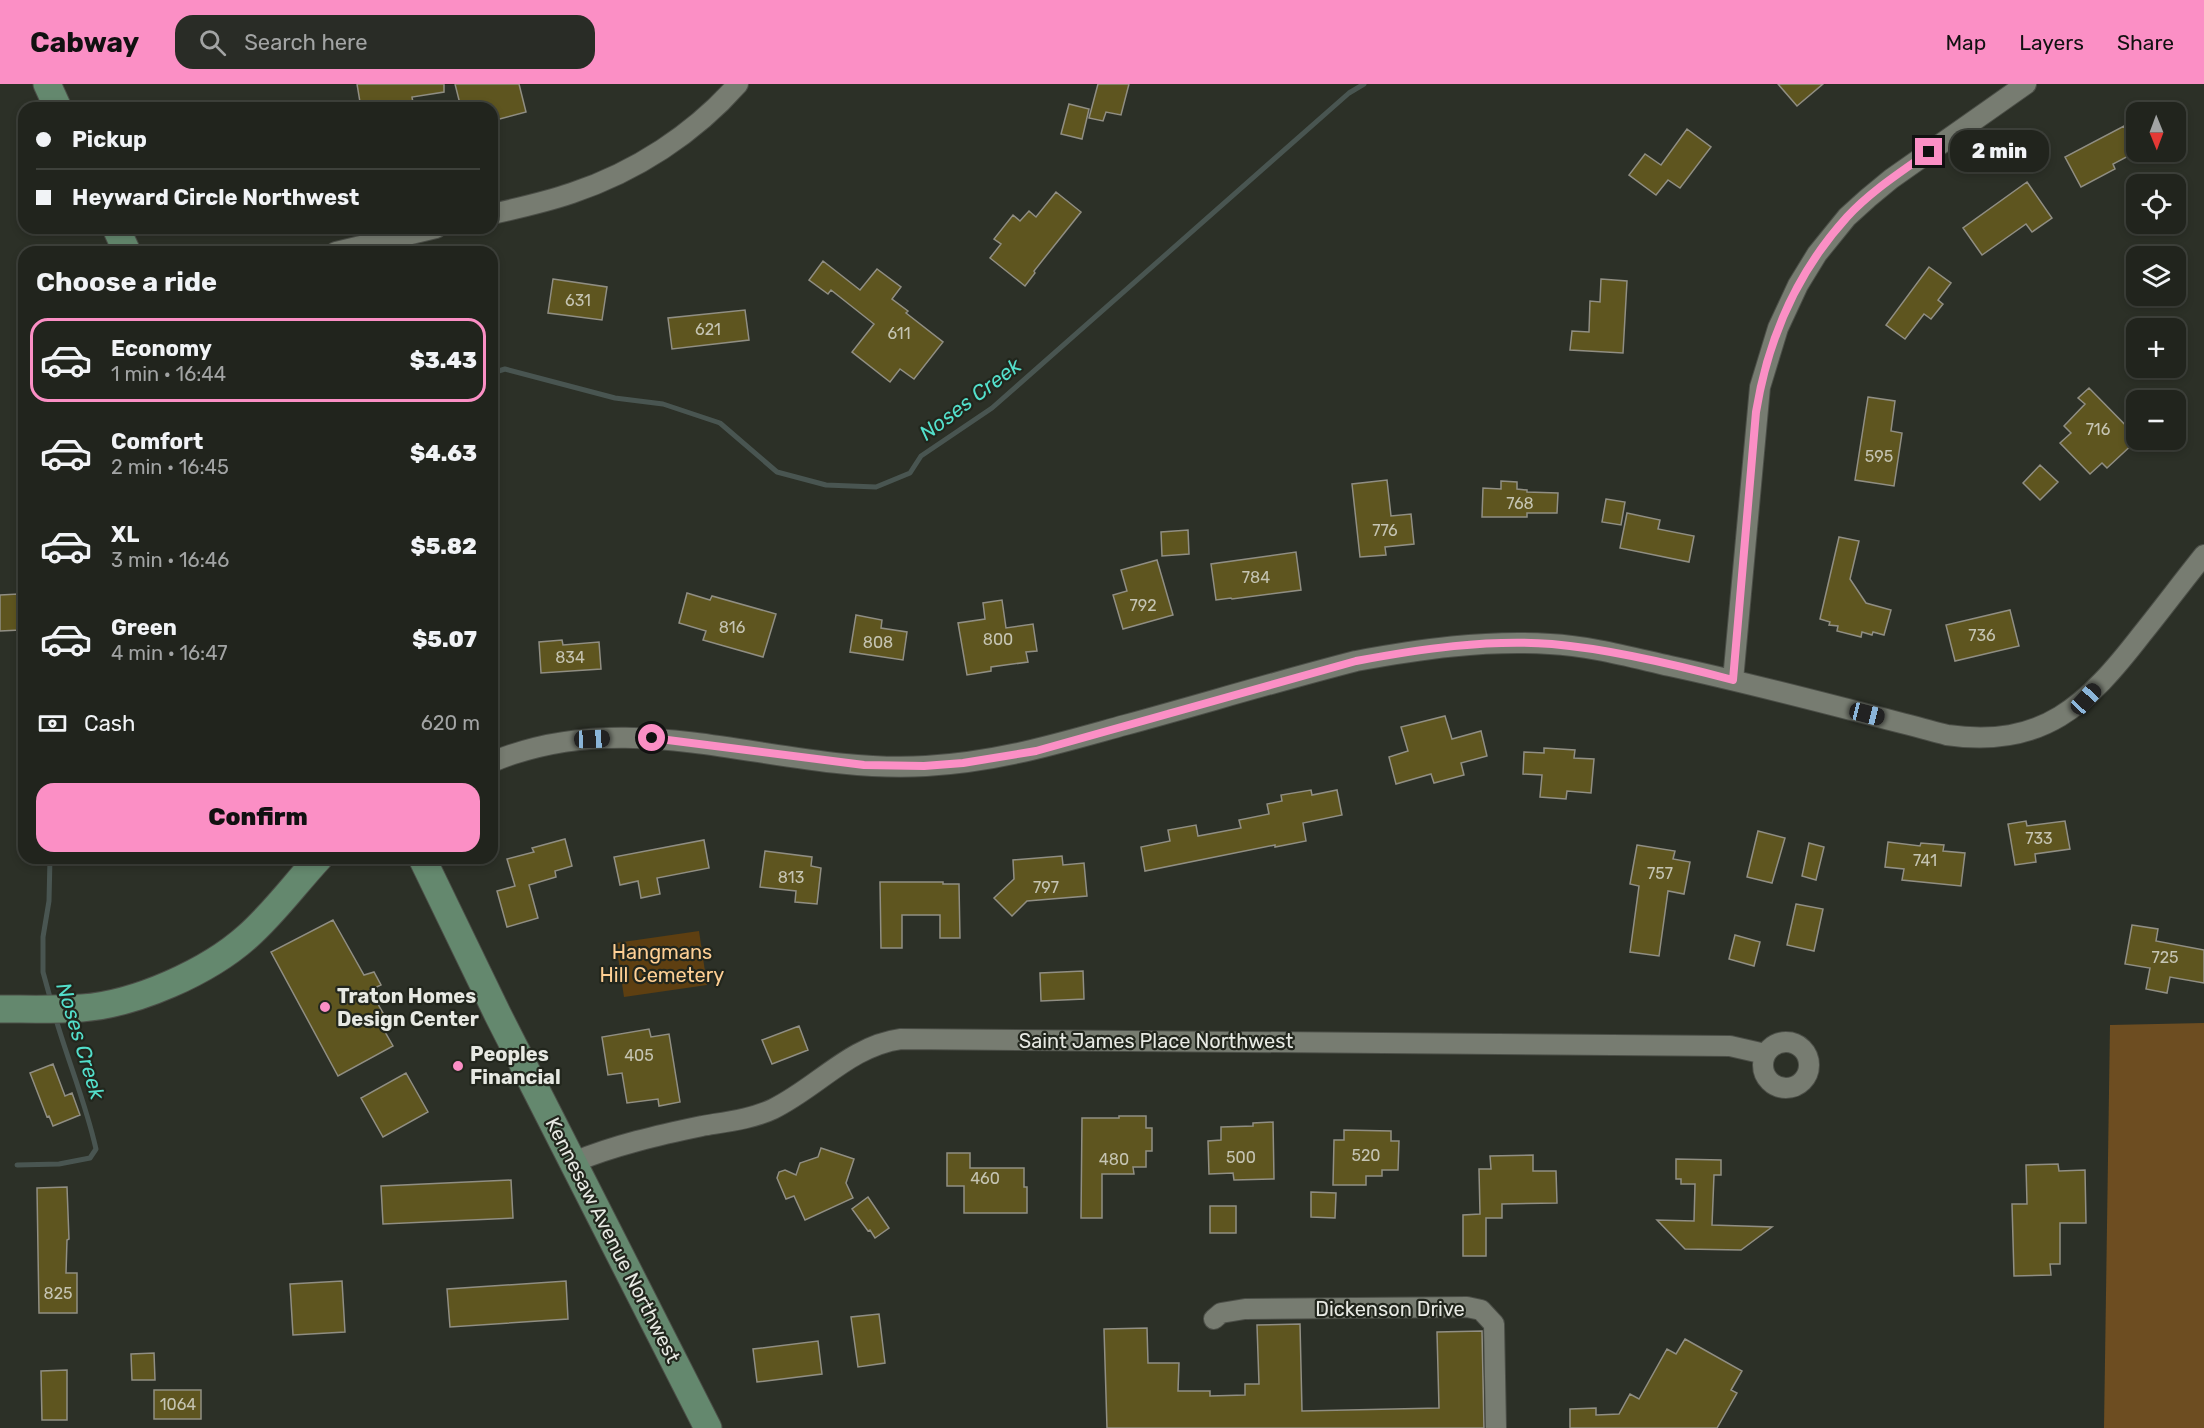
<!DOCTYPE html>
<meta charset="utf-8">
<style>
:root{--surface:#21241d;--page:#292c26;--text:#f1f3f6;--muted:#a2a4a4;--line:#3e413b;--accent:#fb8fc5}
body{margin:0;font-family:Rubik,sans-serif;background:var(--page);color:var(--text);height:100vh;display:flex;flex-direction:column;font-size:22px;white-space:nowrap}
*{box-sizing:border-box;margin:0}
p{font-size:20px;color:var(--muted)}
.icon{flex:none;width:33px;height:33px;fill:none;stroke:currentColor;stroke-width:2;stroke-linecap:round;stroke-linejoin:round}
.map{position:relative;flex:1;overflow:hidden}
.panel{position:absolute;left:18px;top:162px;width:480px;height:618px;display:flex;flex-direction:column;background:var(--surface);border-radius:18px;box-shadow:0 3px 9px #0003,0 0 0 2px var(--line)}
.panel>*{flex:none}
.hud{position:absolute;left:18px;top:18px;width:480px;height:132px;border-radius:18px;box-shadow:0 3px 9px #0003,0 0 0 2px var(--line);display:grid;align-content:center;height:132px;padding:0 18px;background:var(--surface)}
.needle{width:39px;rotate:179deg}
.controls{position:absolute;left:2126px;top:18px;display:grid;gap:12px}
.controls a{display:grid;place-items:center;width:60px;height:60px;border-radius:12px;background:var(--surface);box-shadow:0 3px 9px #0003,0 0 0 2px var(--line);font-size:30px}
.end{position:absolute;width:27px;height:27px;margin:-14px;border:8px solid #fb8fc5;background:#111;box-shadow:0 0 0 3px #111}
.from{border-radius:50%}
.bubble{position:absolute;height:42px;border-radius:18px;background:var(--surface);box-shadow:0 3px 9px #0003,0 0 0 2px var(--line);font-size:20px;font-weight:800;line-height:42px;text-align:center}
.car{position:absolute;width:18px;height:36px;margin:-18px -9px;border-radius:8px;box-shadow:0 0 4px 2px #0007;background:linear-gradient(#222 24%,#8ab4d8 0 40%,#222 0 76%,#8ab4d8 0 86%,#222 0)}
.hud b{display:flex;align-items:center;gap:21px;height:57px;font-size:22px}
.hud b+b{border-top:2px solid var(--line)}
.hud i{width:15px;height:15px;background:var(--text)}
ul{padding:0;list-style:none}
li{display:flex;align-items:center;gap:18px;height:84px;margin:0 12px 9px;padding:0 6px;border:3px solid transparent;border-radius:18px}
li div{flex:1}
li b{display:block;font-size:22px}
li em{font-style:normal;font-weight:800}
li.active{border-color:var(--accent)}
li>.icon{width:54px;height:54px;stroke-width:1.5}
h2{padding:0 18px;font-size:27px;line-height:72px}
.pay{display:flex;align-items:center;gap:15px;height:66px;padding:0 18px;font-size:22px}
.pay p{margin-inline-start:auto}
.button{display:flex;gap:12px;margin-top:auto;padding:12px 18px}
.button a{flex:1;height:69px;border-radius:18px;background:var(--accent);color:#111;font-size:24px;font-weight:800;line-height:69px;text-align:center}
header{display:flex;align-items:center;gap:36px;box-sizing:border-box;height:84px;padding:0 30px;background:var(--accent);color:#111}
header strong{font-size:28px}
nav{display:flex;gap:33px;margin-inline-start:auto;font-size:21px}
.search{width:420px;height:54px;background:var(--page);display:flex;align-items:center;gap:15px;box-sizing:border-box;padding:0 21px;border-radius:18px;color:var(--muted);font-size:22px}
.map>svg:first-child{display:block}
</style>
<header>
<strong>Cabway</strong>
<div class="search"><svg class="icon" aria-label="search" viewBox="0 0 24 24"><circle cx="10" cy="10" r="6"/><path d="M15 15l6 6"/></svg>Search here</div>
<nav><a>Map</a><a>Layers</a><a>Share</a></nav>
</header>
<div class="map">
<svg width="2204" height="1344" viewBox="0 0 2204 1344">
<rect width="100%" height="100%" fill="#2c3027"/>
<path fill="#5e3f11" d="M 699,847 L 707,901 L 624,913 L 616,859 Z"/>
<path fill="#6d4d21" d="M 2204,939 L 2204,1344 L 2104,1344 L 2110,941 Z"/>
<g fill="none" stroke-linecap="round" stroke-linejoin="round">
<path stroke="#495551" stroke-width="5" d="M 492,289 L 505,285 L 615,314 L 663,320 L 720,339 L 777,388 L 826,401 L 876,403 L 910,389 L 921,372 L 992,324 L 1349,9 L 1364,0
M 50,774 L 49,817 L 43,853 L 43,888 L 51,917
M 17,1081 L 59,1080 L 90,1074 L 96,1065 C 86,1020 68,977 55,932"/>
</g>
<path fill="#5e551f" stroke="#908e83" stroke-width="1.5" d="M 357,0 L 444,0 L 444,8 L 412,13 L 414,24 L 361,24 Z
M 455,0 L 519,0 L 526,28 L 492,37 L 492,24 L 461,24 Z
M 1098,0 L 1129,0 L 1121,31 L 1106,28 L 1103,37 L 1089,34 Z
M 1778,0 L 1823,0 L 1797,22 Z
M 1069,20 L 1089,25 L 1082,55 L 1061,50 Z
M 2124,42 L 2136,68 L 2113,80 L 2115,85 L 2081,103 L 2065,73 Z
M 1687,45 L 1711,63 L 1680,104 L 1668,96 L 1656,111 L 1629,91 L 1645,70 L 1661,81 Z
M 2027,98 L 2052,134 L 2032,148 L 2026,140 L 1982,171 L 1963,144 Z
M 1056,108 L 1081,128 L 1034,187 L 1035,189 L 1025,202 L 990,174 L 1001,160 L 994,155 L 1013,131 L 1020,137 L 1029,127 L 1036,133 Z
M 823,177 L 860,206 L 877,185 L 901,203 L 892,215 L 908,227 L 906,229 L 943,258 L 914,295 L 900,285 L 890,298 L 852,268 L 874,240 L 831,206 L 828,210 L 809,196 Z
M 1929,183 L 1951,199 L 1938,216 L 1943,220 L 1931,235 L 1924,230 L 1905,255 L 1886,241 Z
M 553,195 L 607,203 L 602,236 L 548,229 Z
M 1601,195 L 1627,197 L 1623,269 L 1570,266 L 1572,247 L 1589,248 L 1590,217 L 1600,218 Z
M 745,226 L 749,256 L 672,265 L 668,234 Z
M 2089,304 L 2136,352 L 2137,356 L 2107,384 L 2102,379 L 2090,390 L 2060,359 L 2071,349 L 2064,342 L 2085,320 L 2078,314 Z
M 1868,313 L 1895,317 L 1891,347 L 1902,349 L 1894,402 L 1855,396 Z
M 2040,381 L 2058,398 L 2040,416 L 2023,399 Z
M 1387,396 L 1391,432 L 1411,430 L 1414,460 L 1385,463 L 1386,471 L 1360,473 L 1352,400 Z
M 1501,397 L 1517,398 L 1517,405 L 1527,406 L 1527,408 L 1558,409 L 1557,429 L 1527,429 L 1527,433 L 1482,433 L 1483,404 L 1501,405 Z
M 1606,415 L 1625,418 L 1621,441 L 1602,438 Z
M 1627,429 L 1660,436 L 1658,445 L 1694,452 L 1689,478 L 1620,464 Z
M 1188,446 L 1189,470 L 1162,472 L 1161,448 Z
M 1839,453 L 1859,457 L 1850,495 L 1866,519 L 1891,526 L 1884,551 L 1873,548 L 1872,551 L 1862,548 L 1861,553 L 1837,547 L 1838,542 L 1829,541 L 1830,538 L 1820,535 Z
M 1296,468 L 1301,506 L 1232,515 L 1231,514 L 1216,516 L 1211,480 Z
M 1157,476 L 1173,531 L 1123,545 L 1113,511 L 1127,507 L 1121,486 Z
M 687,509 L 710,516 L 712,512 L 776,530 L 763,573 L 703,556 L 706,547 L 679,539 Z
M 18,510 L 20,546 L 0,547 L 0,511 Z
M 1002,516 L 1006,544 L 1033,540 L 1037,567 L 1026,568 L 1028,578 L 991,583 L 991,587 L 967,591 L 958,539 L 985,535 L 983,519 Z
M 2010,526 L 2019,562 L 1955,577 L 1946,541 Z
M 856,531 L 882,536 L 881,544 L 907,548 L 903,576 L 850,568 Z
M 562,556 L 563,561 L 599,558 L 601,585 L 541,589 L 539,558 Z
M 1445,632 L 1452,655 L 1481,647 L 1487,672 L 1461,679 L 1464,691 L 1434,699 L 1431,690 L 1396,700 L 1389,673 L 1408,667 L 1401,643 Z
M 1544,664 L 1575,666 L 1574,674 L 1594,675 L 1591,709 L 1567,707 L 1566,715 L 1540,713 L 1542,691 L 1523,690 L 1524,668 L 1544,669 Z
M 1311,706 L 1312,711 L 1337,706 L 1342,731 L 1303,739 L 1306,757 L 1275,763 L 1275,761 L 1145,787 L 1141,763 L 1170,757 L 1168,746 L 1196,741 L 1198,752 L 1241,744 L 1239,736 L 1269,730 L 1267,720 L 1282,717 L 1281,711 Z
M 2026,737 L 2027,742 L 2065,737 L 2070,765 L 2035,770 L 2036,778 L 2015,781 L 2008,740 Z
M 1758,747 L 1785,754 L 1772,799 L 1747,793 Z
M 565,755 L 572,782 L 555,787 L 556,793 L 529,801 L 538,834 L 507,843 L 497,807 L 515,802 L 507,775 L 534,768 L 532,764 Z
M 704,756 L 709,784 L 657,794 L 660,810 L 641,814 L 638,797 L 620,801 L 614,773 Z
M 1888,758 L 1920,762 L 1921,759 L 1944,761 L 1943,767 L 1965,769 L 1961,802 L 1902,796 L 1904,785 L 1885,783 Z
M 1809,759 L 1824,763 L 1816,796 L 1802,792 Z
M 1637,761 L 1675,767 L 1673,775 L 1690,778 L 1684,810 L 1668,807 L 1659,872 L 1630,868 L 1639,802 L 1630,800 Z
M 765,767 L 812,773 L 811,782 L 821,784 L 817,820 L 795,818 L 796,807 L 760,803 Z
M 1062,772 L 1063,781 L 1084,779 L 1087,812 L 1027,817 L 1012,832 L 994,814 L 1014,795 L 1013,776 Z
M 880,798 L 943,798 L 943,800 L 959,800 L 960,854 L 940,854 L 940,831 L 902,831 L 902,864 L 881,864 Z
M 1796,820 L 1823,825 L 1814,867 L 1787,861 Z
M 333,836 L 364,891 L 374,888 L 381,901 L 370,906 L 391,943 L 384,946 L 393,962 L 338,992 L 271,868 Z
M 2132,841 L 2158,845 L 2156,857 L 2204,866 L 2204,899 L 2170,893 L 2167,909 L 2146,905 L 2150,884 L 2125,880 Z
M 1735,851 L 1760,858 L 1754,882 L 1729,875 Z
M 1083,887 L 1084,915 L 1041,917 L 1040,889 Z
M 799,942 L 808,966 L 772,980 L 762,956 Z
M 649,945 L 651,953 L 669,950 L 680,1018 L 659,1022 L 658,1015 L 627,1019 L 622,989 L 608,991 L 602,953 Z
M 53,980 L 65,1012 L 72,1009 L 80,1031 L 53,1042 L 49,1032 L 47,1033 L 30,989 Z
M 406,989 L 428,1028 L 383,1053 L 361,1014 Z
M 1119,1032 L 1146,1032 L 1146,1044 L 1152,1044 L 1152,1067 L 1146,1067 L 1146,1083 L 1133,1083 L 1134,1090 L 1102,1090 L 1102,1134 L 1081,1134 L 1082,1034 L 1119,1034 Z
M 1273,1038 L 1274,1095 L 1234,1096 L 1233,1089 L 1209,1090 L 1208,1057 L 1221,1056 L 1221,1043 L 1253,1042 L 1253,1039 Z
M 1344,1046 L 1391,1047 L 1391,1057 L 1399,1057 L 1398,1086 L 1382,1086 L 1382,1092 L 1366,1092 L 1366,1101 L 1333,1101 L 1334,1056 L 1344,1056 Z
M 821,1064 L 854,1075 L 846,1099 L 853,1114 L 805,1136 L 794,1112 L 786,1115 L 777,1094 L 779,1088 L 785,1086 L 796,1091 L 800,1079 L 818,1073 Z
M 947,1069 L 970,1069 L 970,1084 L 1024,1084 L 1024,1103 L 1027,1103 L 1027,1129 L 964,1129 L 964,1102 L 947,1102 Z
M 1533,1071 L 1533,1087 L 1556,1087 L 1557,1119 L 1502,1120 L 1502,1134 L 1486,1134 L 1486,1172 L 1463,1172 L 1463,1131 L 1480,1130 L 1479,1085 L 1491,1085 L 1490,1072 Z
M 1676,1075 L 1721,1076 L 1721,1091 L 1714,1091 L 1712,1141 L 1772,1143 L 1741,1166 L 1685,1165 L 1657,1136 L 1694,1137 L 1695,1100 L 1681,1100 L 1681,1095 L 1676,1095 Z
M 2058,1080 L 2059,1087 L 2085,1086 L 2086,1139 L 2060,1139 L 2060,1180 L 2050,1180 L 2051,1191 L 2014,1192 L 2012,1120 L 2027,1120 L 2026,1081 Z
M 511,1096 L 513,1134 L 383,1140 L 381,1102 Z
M 67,1103 L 69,1155 L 67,1156 L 66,1189 L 77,1189 L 77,1229 L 39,1229 L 37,1104 Z
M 1311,1108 L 1336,1109 L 1335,1134 L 1311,1133 Z
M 868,1113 L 889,1144 L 875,1154 L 870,1146 L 868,1147 L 852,1125 Z
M 1210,1122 L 1236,1122 L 1236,1149 L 1210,1149 Z
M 342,1197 L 345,1248 L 293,1251 L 290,1200 Z
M 566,1197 L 568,1235 L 450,1243 L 447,1205 Z
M 879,1230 L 885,1279 L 858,1283 L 851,1233 Z
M 1300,1240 L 1302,1327 L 1439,1324 L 1437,1248 L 1482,1247 L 1484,1344 L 1107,1344 L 1104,1245 L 1147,1244 L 1148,1279 L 1179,1279 L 1178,1307 L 1210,1307 L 1210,1312 L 1245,1311 L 1245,1300 L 1259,1300 L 1257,1241 Z
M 1685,1255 L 1742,1287 L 1731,1306 L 1737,1309 L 1717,1344 L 1570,1344 L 1570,1325 L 1596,1324 L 1596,1331 L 1619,1330 L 1630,1310 L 1639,1315 L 1667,1265 L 1676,1270 Z
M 818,1257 L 822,1290 L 757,1298 L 753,1265 Z
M 154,1269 L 155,1296 L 132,1296 L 131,1270 Z
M 67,1286 L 67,1336 L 42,1336 L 41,1287 Z
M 154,1306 L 201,1306 L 201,1335 L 154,1335 Z"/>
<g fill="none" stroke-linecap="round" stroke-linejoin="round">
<g stroke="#4b4e47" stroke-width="22">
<path id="street" d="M 492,130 C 519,124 546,118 572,109 C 635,88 694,50 738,0
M 336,168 L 436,144
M 1733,596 L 1760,303 L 1778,244 L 1798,201 L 1817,170 L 1847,133 L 1868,114 L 1891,95 L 2026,0
M 492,678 C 637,617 779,691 926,682 C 998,678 1056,660 1125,641 C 1202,620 1278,597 1356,577 C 1420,565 1484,556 1550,560 C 1590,562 1630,573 1670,582 C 1763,602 1855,627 1947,651 C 2043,665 2087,621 2142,550 C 2163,524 2183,497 2204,471
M1763 981a23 23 0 1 1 46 0a23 23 0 1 1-46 0Z
M 574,1078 C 615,1061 659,1051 702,1042 C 725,1038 752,1035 773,1025 C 818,1003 850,962 901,955 L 1730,962 L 1765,970
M 1214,1235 L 1221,1229 L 1245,1225 L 1467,1223 L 1481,1226 L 1494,1240 L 1496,1344"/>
</g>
<g stroke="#4b4e47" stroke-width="29">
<path id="secondary" d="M 47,0 L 58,24
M 116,144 L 127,168
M 422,774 L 498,931 L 708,1344
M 0,925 C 27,925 55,926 82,924 C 136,920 208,888 248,852 C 274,829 295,800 319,774"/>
</g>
<use href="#street" stroke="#777c71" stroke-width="20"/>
<use href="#secondary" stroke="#64886e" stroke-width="27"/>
</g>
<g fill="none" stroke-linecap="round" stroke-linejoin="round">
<path stroke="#fb8fc5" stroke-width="8" d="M 652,654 L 864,681 L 924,682 L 963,679 L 1036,667 L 1356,577 C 1420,565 1487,555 1552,560 C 1609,565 1677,581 1733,596 L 1756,328 C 1768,255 1797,188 1847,133 C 1871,107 1901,88 1929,68"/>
</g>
<g fill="#fb8fc5" stroke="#22261d" stroke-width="2">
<circle cx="325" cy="923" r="6"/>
<circle cx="458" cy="982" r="6"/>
</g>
<g text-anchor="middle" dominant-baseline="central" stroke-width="4.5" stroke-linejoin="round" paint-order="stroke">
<g font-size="16" fill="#c5c4b2">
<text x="578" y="216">631</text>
<text x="708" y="245">621</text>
<text x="899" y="249">611</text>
<text x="2098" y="345">716</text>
<text x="1879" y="372">595</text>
<text x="1520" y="419">768</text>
<text x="1385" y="446">776</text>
<text x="1256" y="493">784</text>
<text x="1143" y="521">792</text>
<text x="732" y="543">816</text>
<text x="1982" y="551">736</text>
<text x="998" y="555">800</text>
<text x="878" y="558">808</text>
<text x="570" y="573">834</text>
<text x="2039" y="754">733</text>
<text x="1925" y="776">741</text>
<text x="1660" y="789">757</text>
<text x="791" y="793">813</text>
<text x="1046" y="803">797</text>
<text x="2165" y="873">725</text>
<text x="639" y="971">405</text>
<text x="1366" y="1071">520</text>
<text x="1241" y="1073">500</text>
<text x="1114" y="1075">480</text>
<text x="985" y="1094">460</text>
<text x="58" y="1209">825</text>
<text x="178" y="1320">1064</text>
</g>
<g font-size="20" fill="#fecf94" stroke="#22261d">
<text x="662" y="868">Hangmans<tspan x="662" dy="23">Hill Cemetery</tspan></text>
</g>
<g font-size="20" font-weight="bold" fill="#e7e9e3" stroke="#22261d" text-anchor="start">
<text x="337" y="912">Traton Homes<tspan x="337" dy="23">Design Center</tspan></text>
<text x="470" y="970">Peoples<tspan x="470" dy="23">Financial</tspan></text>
</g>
<g font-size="20" fill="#e7e9e3" stroke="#22261d">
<text x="1156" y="957">Saint James Place Northwest</text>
<text transform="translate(613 1156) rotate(63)">Kennesaw Avenue Northwest</text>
<text x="1390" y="1225">Dickenson Drive</text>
</g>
<g font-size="21" font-style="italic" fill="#53dfcb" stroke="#22261d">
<text transform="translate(970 315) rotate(-37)">Noses Creek</text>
<text transform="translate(81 957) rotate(73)">Noses Creek</text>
</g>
</g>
</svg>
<div class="controls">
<a><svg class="needle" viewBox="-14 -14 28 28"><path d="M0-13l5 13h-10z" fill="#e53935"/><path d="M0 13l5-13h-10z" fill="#a2a4a4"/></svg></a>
<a><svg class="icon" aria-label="locate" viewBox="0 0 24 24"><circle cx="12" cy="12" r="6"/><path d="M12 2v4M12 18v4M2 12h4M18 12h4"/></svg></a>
<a><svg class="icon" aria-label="layers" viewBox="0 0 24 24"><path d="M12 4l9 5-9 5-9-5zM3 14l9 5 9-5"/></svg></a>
<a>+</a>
<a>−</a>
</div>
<i class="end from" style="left:652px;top:654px"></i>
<i class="end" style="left:1929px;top:68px"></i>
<div class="bubble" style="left:1950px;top:46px;width:99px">2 min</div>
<i class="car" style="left:2086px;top:615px;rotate:43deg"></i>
<i class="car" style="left:1867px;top:630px;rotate:104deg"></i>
<i class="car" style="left:592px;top:655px;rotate:88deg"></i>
<div class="hud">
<b><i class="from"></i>Pickup</b>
<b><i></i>Heyward Circle Northwest</b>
</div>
<section class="panel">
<h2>Choose a ride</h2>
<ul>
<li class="active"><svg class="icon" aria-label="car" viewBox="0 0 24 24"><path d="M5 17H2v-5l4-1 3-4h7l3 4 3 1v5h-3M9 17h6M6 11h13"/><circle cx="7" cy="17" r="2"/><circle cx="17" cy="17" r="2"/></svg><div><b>Economy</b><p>1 min · 16:44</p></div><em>$3.43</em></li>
<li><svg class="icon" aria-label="car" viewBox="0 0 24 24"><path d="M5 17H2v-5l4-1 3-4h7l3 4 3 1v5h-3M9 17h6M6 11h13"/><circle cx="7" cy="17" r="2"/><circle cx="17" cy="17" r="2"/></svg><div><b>Comfort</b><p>2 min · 16:45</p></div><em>$4.63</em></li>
<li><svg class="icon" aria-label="car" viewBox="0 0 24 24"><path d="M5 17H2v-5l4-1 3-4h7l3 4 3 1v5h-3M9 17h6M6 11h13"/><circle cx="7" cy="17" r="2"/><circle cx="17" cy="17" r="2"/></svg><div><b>XL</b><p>3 min · 16:46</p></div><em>$5.82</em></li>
<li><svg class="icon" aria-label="car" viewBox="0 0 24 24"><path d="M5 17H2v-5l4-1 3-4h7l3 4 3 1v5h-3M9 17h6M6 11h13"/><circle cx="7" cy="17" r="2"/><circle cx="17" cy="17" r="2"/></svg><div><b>Green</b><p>4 min · 16:47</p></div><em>$5.07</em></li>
</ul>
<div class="pay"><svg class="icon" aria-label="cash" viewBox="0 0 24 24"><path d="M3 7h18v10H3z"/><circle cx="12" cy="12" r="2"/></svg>Cash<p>620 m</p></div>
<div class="button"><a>Confirm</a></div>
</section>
</div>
